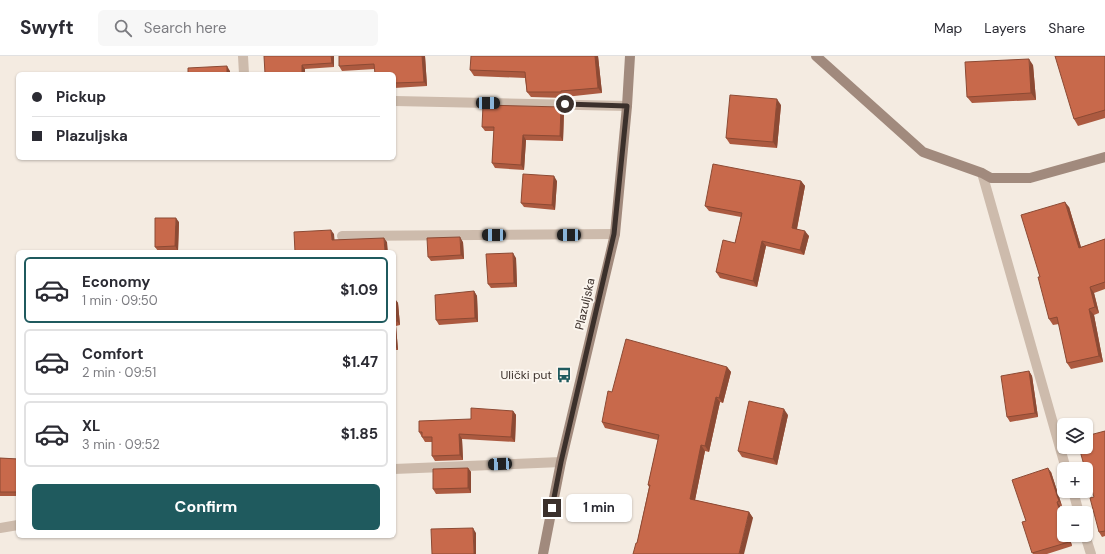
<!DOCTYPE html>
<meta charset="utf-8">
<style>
:root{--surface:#fff;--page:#f7f7f7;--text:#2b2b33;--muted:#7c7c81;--line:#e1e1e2;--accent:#1f5a5e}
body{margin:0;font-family:"DM Sans",sans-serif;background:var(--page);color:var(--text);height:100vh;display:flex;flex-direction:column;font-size:15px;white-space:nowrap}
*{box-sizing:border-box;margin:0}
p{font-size:13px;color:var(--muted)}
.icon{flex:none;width:22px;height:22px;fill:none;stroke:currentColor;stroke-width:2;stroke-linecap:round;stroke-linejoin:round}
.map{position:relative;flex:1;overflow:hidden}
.sheet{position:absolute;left:16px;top:194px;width:380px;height:288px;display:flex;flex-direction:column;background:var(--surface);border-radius:6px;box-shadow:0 1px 3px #0004}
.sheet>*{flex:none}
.hud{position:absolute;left:16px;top:16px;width:380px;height:88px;border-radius:6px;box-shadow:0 1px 3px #0004;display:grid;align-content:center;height:88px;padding:0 16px;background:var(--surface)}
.controls{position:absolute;left:1057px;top:362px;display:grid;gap:8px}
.controls a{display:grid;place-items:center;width:36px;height:36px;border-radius:6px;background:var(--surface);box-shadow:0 1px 3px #0004;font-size:20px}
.end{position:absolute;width:18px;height:18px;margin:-9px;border:5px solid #3b302b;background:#fff;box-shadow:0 0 0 2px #fff}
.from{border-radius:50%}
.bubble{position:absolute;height:28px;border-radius:6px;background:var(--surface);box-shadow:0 1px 3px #0004;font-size:13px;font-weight:700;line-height:28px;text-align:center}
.car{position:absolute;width:12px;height:24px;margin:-12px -6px;border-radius:5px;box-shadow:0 0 3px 1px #0007;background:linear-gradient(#222 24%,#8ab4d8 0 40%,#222 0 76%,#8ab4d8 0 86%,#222 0)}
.hud b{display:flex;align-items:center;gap:14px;height:38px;font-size:15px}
.hud b+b{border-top:1px solid var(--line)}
.hud i{width:10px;height:10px;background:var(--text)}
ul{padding:7px 0 0;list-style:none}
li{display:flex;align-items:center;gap:12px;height:66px;margin:0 8px 6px;padding:0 8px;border:2px solid var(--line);border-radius:6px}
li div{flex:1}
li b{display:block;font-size:15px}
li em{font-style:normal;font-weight:700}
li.on{border-color:var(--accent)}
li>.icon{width:36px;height:36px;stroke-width:1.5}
.button{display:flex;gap:8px;margin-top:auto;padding:8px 16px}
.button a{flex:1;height:46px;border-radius:6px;background:var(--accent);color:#fff;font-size:16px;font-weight:700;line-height:46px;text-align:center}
header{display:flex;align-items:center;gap:24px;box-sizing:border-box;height:56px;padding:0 20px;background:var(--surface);border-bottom:1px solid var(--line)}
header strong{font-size:19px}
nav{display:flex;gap:22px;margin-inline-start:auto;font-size:14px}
.search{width:280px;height:36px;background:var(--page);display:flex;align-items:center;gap:10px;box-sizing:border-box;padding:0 14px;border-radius:6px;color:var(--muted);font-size:15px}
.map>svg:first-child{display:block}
</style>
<header>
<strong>Swyft</strong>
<div class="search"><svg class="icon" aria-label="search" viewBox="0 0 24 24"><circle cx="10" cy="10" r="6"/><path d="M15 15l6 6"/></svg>Search here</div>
<nav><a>Map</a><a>Layers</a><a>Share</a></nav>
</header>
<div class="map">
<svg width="1105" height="498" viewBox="0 0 1105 498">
<rect width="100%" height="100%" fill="#f4ebe1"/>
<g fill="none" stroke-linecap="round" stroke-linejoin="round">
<path stroke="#cdbbac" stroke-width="10" d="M 243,0 L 244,18
M 395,45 L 627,50
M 982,117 L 1066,413
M 342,180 L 615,178
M 394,413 L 561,406
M 1073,435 L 1079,457
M 0,472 L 18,469
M 1085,479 L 1091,498"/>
<path stroke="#a18a7d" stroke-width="10" d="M 816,0 L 923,96 L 982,117 L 991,122 L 1030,122 L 1105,101
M 543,498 L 561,406 L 615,178 L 627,50 L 630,0"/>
</g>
<path fill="#ac5a40" d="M 334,0 L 334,11 L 305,13 L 305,18 L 265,18 Z
M 425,0 L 427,30 L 394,32 L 394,18 L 375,13 L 342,15 L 339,10 Z
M 598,0 L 602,37 L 565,41 L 565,42 L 531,41 L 527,36 L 525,22 L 474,20 L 470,14 Z
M 1105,0 L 1105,62 L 1078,70 L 1074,63 Z
M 1033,9 L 1036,44 L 972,47 L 967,41 Z
M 781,49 L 777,92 L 730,88 L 726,82 Z
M 564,55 L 563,85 L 526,84 L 524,114 L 495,112 L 492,107 L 494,75 L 485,75 L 482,71 Z
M 557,125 L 555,154 L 524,151 L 521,147 Z
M 801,125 L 805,130 L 797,173 L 809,180 L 804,199 L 766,190 L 757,231 L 720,222 L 716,216 L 735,187 L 741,161 L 709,155 L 705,150 Z
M 1069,151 L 1081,191 L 1105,183 L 1105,233 L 1094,237 L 1099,257 L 1094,259 L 1103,306 L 1071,313 L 1067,307 L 1059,268 L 1053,269 L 1049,263 L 1040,221 Z
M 179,166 L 178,195 L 158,195 L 155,191 Z
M 463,186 L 464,203 L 431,205 L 428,201 Z
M 516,202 L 517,231 L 491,232 L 488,228 Z
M 474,235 L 477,240 L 478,266 L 439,269 L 436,264 Z
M 394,243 L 395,243 L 398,247 L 400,269 L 396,270 L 398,294 L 394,294 Z
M 727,311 L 731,316 L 723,347 L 720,346 L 709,396 L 705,395 L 695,444 L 749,456 L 753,462 L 637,487 L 649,431 L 648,429 L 658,384 L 605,372 L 602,366 L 612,336 Z
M 1029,315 L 1032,320 L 1038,361 L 1010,366 L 1007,361 Z
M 513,355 L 516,359 L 515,386 L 462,383 L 463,404 L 435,405 L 432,400 L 432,386 L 425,386 L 419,376 L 471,363 Z
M 788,359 L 777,409 L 742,401 L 738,395 Z
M 1105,375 L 1105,480 L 1102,481 L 1099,476 L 1094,441 Z
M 0,402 L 18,403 L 18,440 L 0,440 Z
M 468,412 L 471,416 L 471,437 L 436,438 L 433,433 Z
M 1051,416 L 1062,450 L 1060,450 L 1064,479 L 1069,479 L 1072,490 L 1047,498 L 1033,498 L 1026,465 Z"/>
<path fill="#8c4a34" d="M 331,0 L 334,0 L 334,11 L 332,7 Z
M 422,0 L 425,0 L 427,30 L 424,26 Z
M 595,0 L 598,0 L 602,37 L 598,32 Z
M 1029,3 L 1033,9 L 1036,44 L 1031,37 Z
M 302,9 L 305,13 L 305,18 L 302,18 Z
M 227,10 L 230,15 L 230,18 L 227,18 Z
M 777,43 L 781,49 L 777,92 L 773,86 Z
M 561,51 L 564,55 L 563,85 L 560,80 Z
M 523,79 L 526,84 L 524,114 L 521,109 Z
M 554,120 L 557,125 L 555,154 L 552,149 Z
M 801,125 L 805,130 L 796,177 L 792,172 Z
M 1065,146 L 1069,151 L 1083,198 L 1079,192 Z
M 176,162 L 179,166 L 178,195 L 175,190 Z
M 331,174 L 334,178 L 335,189 L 332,184 Z
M 805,175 L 809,180 L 804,199 L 800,194 Z
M 460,181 L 463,186 L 464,203 L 461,199 Z
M 384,182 L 387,186 L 388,196 L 385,196 Z
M 762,185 L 766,190 L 757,231 L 753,225 Z
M 513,197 L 516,202 L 517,231 L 514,227 Z
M 1090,231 L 1094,237 L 1099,257 L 1095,251 Z
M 474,235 L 477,240 L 478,266 L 475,262 Z
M 395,243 L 398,247 L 400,269 L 397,265 Z
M 1089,253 L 1094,259 L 1103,306 L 1099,300 Z
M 394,267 L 396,270 L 398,294 L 395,290 Z
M 727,311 L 731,316 L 723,347 L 719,342 Z
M 1029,315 L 1032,320 L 1038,361 L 1035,357 Z
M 716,341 L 720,346 L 709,396 L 705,390 Z
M 784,353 L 788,359 L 777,409 L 773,403 Z
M 513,355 L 516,359 L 515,386 L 511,381 Z
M 459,378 L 462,383 L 463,404 L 460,399 Z
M 701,389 L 705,395 L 694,449 L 690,443 Z
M 468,412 L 471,416 L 471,437 L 468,432 Z
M 1048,412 L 1051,416 L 1062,450 L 1059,445 Z
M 1057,446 L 1060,450 L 1064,464 L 1064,469 Z
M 749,456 L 753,462 L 744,498 L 739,498 Z
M 473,472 L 476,477 L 476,498 L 474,498 Z
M 1067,479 L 1069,479 L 1072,490 L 1069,486 Z"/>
<path fill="#c8694b" stroke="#8c4a34" d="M 264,0 L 331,0 L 332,7 L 302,9 L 302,18 L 265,18 Z
M 339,0 L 422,0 L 424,26 L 394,27 L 394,18 L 375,18 L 374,8 L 339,10 Z
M 471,0 L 595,0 L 598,32 L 561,35 L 561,36 L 527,36 L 525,16 L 470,14 Z
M 1055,0 L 1105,0 L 1105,54 L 1074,63 Z
M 1029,3 L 1031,37 L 967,41 L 965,6 Z
M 227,10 L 227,18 L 188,18 L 188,12 Z
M 730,39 L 777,43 L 773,86 L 726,82 Z
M 483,49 L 561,51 L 560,80 L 523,79 L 521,109 L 492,107 L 494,71 L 482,71 Z
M 713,108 L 801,125 L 792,172 L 805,175 L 800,194 L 762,185 L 753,225 L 716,216 L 723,184 L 735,187 L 742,157 L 705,150 Z
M 523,118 L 554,120 L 552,149 L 521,147 Z
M 1065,146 L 1079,192 L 1105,183 L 1105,226 L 1090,231 L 1095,251 L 1089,253 L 1099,300 L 1067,307 L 1057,261 L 1049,263 L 1038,221 L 1040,221 L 1021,159 Z
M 155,162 L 176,162 L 175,190 L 155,191 Z
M 331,174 L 332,184 L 384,182 L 385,196 L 295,196 L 294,176 Z
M 460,181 L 461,199 L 428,201 L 427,182 Z
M 513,197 L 514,227 L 488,228 L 486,198 Z
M 474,235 L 475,262 L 436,264 L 435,239 Z
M 394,243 L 395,243 L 397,265 L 394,265 Z
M 626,283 L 727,311 L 719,342 L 716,341 L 705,390 L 701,389 L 690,443 L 749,456 L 739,498 L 633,498 L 636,487 L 637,487 L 650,429 L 648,429 L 659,379 L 602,366 L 608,335 L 612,336 Z
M 1029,315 L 1035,357 L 1007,361 L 1001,320 Z
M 749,345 L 784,353 L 773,403 L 738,395 Z
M 471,352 L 513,355 L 511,381 L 459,378 L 460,399 L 432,400 L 432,381 L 422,381 L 422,376 L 419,376 L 419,365 L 471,363 Z
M 1105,375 L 1105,475 L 1099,476 L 1090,442 L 1094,441 L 1086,415 L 1086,413 L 1085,413 L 1079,391 L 1086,391 L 1086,380 Z
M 0,402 L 18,403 L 18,436 L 0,436 Z
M 468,412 L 468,432 L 433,433 L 433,413 Z
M 1048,412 L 1059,445 L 1057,446 L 1064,469 L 1064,479 L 1067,479 L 1069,486 L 1032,497 L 1022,466 L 1026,465 L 1012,424 Z
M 473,472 L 474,498 L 432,498 L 431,473 Z"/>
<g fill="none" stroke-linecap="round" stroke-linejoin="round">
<path stroke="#3b302b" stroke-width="5" d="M 552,452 L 561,406 L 614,178 L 627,50 L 565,48"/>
</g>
<defs>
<g id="bus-bare" transform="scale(1.2)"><path d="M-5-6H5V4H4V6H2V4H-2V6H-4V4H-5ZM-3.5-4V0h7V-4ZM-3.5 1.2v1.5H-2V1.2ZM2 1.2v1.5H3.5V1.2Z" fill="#1f5a5e" stroke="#fbf5ee" stroke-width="2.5" paint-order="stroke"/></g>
</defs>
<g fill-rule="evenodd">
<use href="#bus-bare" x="564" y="319"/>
</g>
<g text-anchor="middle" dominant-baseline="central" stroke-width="4" stroke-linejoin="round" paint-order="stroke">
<g font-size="12" fill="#3b302b" stroke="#fbf5ee">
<text transform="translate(585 248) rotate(-77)">Plazuljska</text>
</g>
<g font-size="12" fill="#3b302b" stroke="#fbf5ee" text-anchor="end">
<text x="552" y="319">Ulički put</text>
</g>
</g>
</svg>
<div class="controls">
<a><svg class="icon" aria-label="layers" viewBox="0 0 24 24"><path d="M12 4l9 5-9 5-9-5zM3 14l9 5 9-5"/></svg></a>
<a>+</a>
<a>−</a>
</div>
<i class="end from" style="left:565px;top:48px"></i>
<i class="end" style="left:552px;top:452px"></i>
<div class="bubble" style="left:566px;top:438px;width:66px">1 min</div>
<i class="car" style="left:488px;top:47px;rotate:91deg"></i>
<i class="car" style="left:494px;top:179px;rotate:270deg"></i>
<i class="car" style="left:569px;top:179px;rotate:270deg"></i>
<i class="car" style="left:500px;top:408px;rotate:267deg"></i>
<div class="hud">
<b><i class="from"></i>Pickup</b>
<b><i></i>Plazuljska</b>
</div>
<section class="sheet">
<ul>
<li class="on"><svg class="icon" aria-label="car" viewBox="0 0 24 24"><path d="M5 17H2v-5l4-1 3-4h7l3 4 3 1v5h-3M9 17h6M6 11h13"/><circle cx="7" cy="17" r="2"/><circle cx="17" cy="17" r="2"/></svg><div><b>Economy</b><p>1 min · 09:50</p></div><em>$1.09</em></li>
<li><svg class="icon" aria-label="car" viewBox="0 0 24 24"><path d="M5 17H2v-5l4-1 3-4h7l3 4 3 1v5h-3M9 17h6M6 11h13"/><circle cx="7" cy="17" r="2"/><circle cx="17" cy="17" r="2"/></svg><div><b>Comfort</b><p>2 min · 09:51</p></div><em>$1.47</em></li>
<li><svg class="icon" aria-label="car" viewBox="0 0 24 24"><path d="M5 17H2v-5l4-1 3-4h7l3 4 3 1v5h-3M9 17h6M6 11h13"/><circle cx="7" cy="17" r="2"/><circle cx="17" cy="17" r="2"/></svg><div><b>XL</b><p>3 min · 09:52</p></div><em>$1.85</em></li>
</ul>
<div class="button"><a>Confirm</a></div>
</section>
</div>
